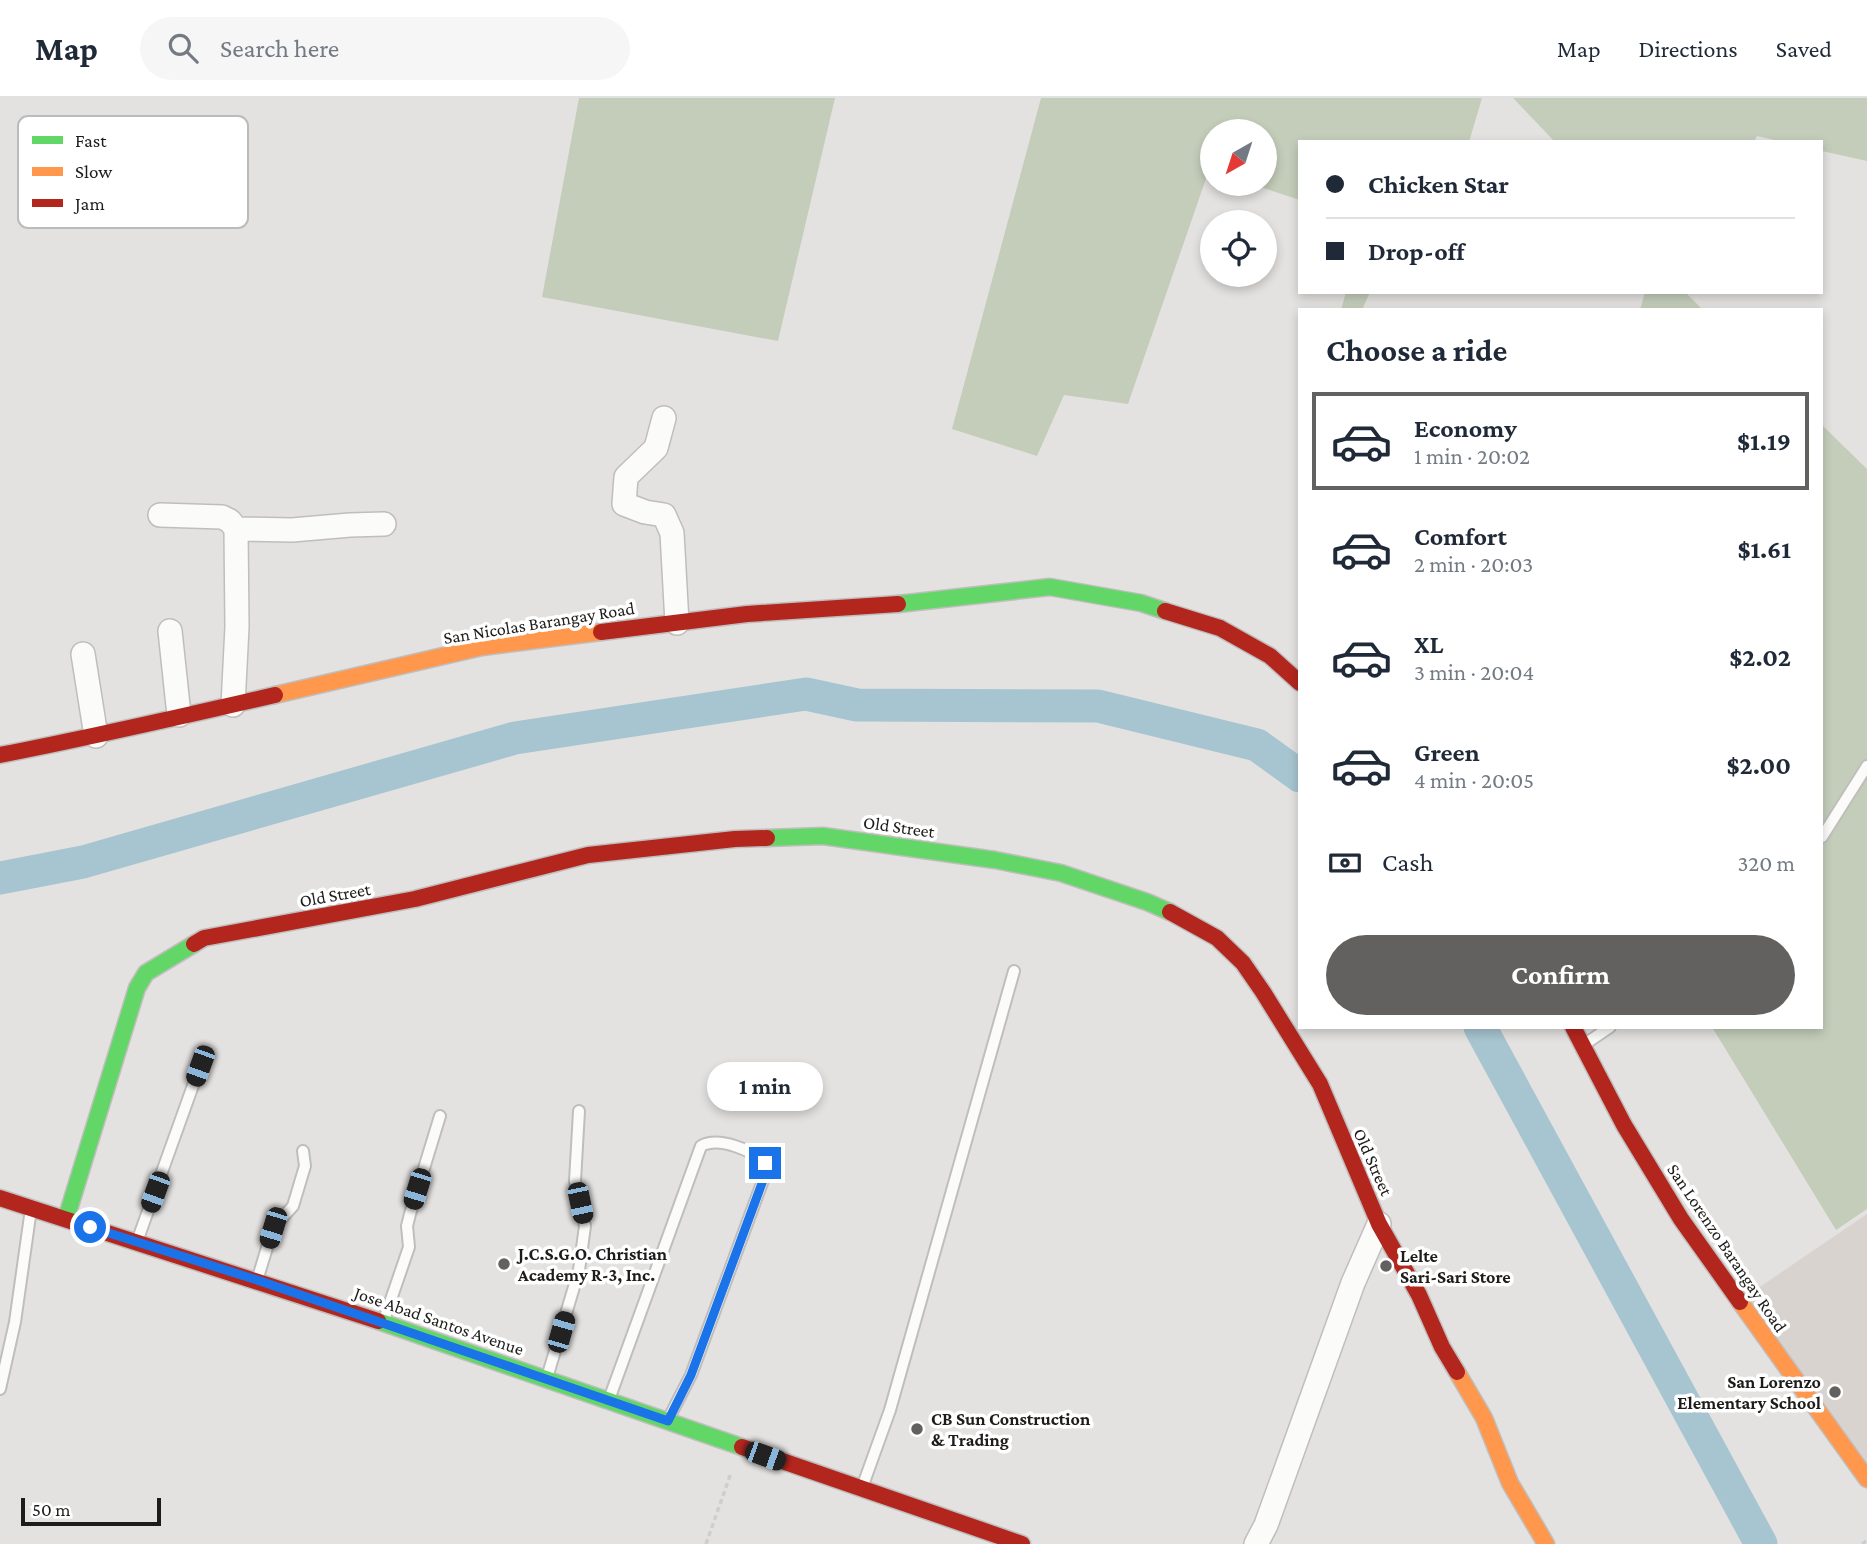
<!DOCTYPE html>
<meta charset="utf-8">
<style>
:root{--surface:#fff;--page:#f6f6f7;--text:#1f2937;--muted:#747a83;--line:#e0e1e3;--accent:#636160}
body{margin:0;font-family:"Crimson Pro",serif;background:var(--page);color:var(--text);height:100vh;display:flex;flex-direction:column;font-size:26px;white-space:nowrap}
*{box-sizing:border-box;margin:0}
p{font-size:23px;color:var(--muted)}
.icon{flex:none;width:38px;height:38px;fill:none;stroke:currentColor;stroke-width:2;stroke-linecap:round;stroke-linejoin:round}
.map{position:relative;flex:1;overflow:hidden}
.side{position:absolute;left:1298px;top:210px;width:525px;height:721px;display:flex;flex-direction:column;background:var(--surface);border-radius:0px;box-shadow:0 4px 10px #0003}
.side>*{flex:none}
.top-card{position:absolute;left:1298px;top:42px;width:525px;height:154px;border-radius:0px;box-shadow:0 4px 10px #0003;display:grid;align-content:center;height:154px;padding:0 28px;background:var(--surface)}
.needle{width:46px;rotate:219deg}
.controls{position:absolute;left:1200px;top:21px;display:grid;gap:14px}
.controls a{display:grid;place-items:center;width:77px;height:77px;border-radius:50%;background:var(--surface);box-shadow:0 4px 10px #0003;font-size:35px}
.scale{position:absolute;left:21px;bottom:18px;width:140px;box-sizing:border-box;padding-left:7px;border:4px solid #1d1c1b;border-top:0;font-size:19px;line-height:24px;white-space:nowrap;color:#1d1c1b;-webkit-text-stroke:5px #fff;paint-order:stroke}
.end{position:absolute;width:32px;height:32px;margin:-16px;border:9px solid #1a73e8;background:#fff;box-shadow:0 0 0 4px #fff}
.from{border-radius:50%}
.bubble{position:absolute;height:49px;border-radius:24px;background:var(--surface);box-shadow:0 4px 10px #0003;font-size:23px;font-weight:700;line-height:49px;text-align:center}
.car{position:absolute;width:21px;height:42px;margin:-21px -10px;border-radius:9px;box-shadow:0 0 5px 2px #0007;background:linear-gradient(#222 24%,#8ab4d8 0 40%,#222 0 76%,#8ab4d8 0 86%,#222 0)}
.top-card b{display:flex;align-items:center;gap:24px;height:66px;font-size:26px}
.top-card b+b{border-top:2px solid var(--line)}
.top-card i{width:18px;height:18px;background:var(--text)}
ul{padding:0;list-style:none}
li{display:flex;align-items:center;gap:21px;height:98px;margin:0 14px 10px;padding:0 14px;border:4px solid transparent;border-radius:0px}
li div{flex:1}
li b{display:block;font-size:26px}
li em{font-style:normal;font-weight:700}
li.on{border-color:var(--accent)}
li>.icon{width:63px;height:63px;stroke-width:1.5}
h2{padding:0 28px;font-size:32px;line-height:84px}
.pay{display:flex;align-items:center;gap:18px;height:77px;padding:0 28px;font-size:26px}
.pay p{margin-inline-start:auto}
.button{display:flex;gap:14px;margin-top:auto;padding:14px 28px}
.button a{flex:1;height:80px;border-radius:42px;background:var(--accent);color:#fff;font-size:28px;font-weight:700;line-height:80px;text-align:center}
header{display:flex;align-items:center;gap:42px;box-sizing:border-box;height:98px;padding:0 35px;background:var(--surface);border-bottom:2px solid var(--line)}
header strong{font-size:33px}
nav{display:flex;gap:38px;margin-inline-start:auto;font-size:24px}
.search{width:490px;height:63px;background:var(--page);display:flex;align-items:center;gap:18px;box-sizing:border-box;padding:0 24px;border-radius:38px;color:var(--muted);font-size:26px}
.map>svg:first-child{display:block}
</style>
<header>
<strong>Map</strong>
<div class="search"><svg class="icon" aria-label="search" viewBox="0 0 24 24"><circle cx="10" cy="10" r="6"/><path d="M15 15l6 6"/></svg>Search here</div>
<nav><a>Map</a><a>Directions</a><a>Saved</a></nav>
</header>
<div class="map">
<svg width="1867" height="1446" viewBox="0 0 1867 1446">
<rect width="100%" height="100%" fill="#e4e2e0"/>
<path fill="#d9d3cf" d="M 1867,1116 L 1867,1392 L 1742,1201 Z"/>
<path fill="#c4cdba" d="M 579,0 L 835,0 L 778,243 L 542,199 Z
M 1041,0 L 1482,0 L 1469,44 L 1300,44 L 1300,102 L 1251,86 L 1265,86 L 1265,33 L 1213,33 L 1213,73 L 1209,72 L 1128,306 L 1064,297 L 1037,358 L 952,331 Z
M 1513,0 L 1867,0 L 1867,63 L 1822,53 L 1822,44 L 1782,44 L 1757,38 L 1754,44 L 1555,44 Z
M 1346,194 L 1370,194 L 1362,212 L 1341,212 Z
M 1645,194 L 1685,194 L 1703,212 L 1640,212 Z
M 1822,327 L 1867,371 L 1867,1111 L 1836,1132 L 1712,929 L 1822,929 Z"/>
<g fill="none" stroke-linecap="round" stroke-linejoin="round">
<path stroke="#a7c5d0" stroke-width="33" d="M 0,780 L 83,764 L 515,640 L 806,596 L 857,607 L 1098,608 L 1257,647 L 1300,678
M 1480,929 L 1761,1446"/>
<g stroke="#c0bebd" stroke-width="14">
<path id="lane" d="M 1822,739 L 1867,668
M 1585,946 L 1610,929
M 139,1138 L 200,968
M 259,1176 L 273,1130 L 293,1108 L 305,1068 L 303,1053
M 385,1219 L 409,1149 L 407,1128 L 410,1116 L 440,1018
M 549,1273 L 579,1172 L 585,1128 L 575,1083 L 579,1013
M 0,1291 L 15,1224 L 30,1118
M 611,1296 L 701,1048 C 719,1038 751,1052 765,1065 L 765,1077 L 691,1277 L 671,1316
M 863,1387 L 890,1312 L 1014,873"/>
</g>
<g stroke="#c0bebd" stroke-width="26">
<path id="street" d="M 664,320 L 656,350 L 626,379 L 624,406 L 645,414 L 664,417 L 672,435 L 677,525
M 160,417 L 222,419 L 230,423 L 236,431 L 237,529 L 233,607
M 236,431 L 292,432 L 350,427 L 384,426
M 170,533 L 179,617
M 83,556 L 96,638
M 1256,1446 L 1266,1427 L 1353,1185 L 1379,1126"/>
</g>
<g stroke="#c0bebd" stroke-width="19">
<path id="fast" d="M 898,506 L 1050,489 L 1141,505 L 1165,513
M 767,740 L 823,738 L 995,762 L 1061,775 L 1147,804 L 1170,814
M 66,1121 L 137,890 L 146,875 L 194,846
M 378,1223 L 742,1349"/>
</g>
<g stroke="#c0bebd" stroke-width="19">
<path id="slow" d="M 275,597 L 482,549 L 601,534
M 1740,1204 L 1867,1381
M 1457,1274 L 1484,1320 L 1510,1385 L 1546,1446"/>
</g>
<g stroke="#c0bebd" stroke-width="19">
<path id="jam" d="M 1165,513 L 1220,530 L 1270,558 L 1300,585
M 601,534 L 747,516 L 898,506
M 0,657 C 92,639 184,618 275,597
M 1170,814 L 1217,840 L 1243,865 L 1263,894 L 1320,986 L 1379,1126 L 1419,1197 L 1442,1249 L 1457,1274
M 194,846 L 204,840 L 415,801 L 588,757 L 735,741 L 767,740
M 1573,929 L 1624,1027 L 1681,1121 L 1740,1204
M 0,1100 L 378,1223
M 742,1349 L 1022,1446"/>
</g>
<path stroke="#cfcece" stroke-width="3.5" stroke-dasharray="5 3.5" stroke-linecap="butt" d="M 706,1446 L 731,1375
M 1862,1446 L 1867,1442"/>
<use href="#lane" stroke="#fbfbfa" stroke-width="10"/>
<use href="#street" stroke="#fbfbfa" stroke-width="23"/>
<use href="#fast" stroke="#63d668" stroke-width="16"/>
<use href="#slow" stroke="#ff974d" stroke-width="16"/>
<use href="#jam" stroke="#b3261e" stroke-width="16"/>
</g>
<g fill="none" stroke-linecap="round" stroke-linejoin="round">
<path stroke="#1a73e8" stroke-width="9" d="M 90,1129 L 257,1182 L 668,1323 L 691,1277 L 765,1077 L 765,1065"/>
</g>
<g fill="#636160" stroke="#fff" stroke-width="2.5">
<circle cx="504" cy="1166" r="7"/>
<circle cx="1386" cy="1168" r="7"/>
<circle cx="1835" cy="1294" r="7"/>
<circle cx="917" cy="1331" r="7"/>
</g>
<g text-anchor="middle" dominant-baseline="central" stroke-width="7" stroke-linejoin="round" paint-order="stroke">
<g font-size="18" fill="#1d1c1b" stroke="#fff">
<text transform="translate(539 525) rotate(-9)">San Nicolas Barangay Road</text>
<text transform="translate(899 729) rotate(8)">Old Street</text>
<text transform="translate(335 797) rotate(-10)">Old Street</text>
<text transform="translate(1373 1064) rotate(66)">Old Street</text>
<text transform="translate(1727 1150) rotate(56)">San Lorenzo Barangay Road</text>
<text transform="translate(439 1223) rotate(19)">Jose Abad Santos Avenue</text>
</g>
<g font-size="18" font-weight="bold" fill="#1d1c1b" stroke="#fff" text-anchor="start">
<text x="518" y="1156">J.C.S.G.O. Christian<tspan x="518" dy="21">Academy R-3, Inc.</tspan></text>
<text x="1400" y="1158">Lelte<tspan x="1400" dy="21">Sari-Sari Store</tspan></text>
<text x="1821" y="1284" text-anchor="end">San Lorenzo<tspan x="1821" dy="21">Elementary School</tspan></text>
<text x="931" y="1321">CB Sun Construction<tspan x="931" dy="21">&amp; Trading</tspan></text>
</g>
</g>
<rect x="18" y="18" width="230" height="112" rx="10" fill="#fff" stroke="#bbb" stroke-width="2"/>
<rect x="32" y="38" width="31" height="8" fill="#63d668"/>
<rect x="32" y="69" width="31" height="9" fill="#ff974d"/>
<rect x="32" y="101" width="31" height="8" fill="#b3261e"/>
<g font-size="19" fill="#1d1c1b">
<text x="75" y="49">Fast</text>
<text x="75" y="80">Slow</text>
<text x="75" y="112">Jam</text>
</g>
</svg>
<div class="controls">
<a><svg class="needle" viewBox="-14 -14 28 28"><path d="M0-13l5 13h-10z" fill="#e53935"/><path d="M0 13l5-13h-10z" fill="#747a83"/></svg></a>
<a><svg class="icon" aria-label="locate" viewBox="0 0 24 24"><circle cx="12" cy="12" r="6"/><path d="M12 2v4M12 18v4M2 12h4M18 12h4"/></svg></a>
</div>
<div class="scale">50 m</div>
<i class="end from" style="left:90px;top:1129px"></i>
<i class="end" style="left:765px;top:1065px"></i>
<div class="bubble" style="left:707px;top:964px;width:116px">1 min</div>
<i class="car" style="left:200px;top:968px;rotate:200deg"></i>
<i class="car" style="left:417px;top:1091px;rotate:197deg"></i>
<i class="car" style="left:155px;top:1094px;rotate:200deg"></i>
<i class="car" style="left:580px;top:1105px;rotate:168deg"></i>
<i class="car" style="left:273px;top:1130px;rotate:197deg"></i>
<i class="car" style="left:561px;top:1234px;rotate:16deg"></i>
<i class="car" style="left:765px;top:1358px;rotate:110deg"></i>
<div class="top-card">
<b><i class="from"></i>Chicken Star</b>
<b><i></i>Drop-off</b>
</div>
<section class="side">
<h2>Choose a ride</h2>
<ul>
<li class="on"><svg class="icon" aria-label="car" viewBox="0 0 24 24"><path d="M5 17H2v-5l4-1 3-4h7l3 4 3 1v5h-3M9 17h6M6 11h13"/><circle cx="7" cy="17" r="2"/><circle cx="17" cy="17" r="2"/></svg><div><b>Economy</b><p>1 min · 20:02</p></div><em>$1.19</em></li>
<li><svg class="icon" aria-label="car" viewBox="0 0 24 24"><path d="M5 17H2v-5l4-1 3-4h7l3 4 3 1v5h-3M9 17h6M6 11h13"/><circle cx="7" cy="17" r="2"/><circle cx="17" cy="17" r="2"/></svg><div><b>Comfort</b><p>2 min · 20:03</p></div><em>$1.61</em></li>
<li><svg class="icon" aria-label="car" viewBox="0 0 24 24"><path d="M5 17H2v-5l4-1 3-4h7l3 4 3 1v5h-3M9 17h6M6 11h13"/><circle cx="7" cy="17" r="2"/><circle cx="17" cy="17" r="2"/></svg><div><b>XL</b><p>3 min · 20:04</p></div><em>$2.02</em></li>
<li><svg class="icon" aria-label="car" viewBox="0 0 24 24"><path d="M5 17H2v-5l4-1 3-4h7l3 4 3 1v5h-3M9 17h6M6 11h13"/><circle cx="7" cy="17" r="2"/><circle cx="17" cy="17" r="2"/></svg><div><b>Green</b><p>4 min · 20:05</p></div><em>$2.00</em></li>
</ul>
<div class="pay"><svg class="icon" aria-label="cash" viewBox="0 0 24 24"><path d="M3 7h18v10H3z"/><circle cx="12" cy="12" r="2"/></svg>Cash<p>320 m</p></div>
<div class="button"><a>Confirm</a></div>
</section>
</div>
